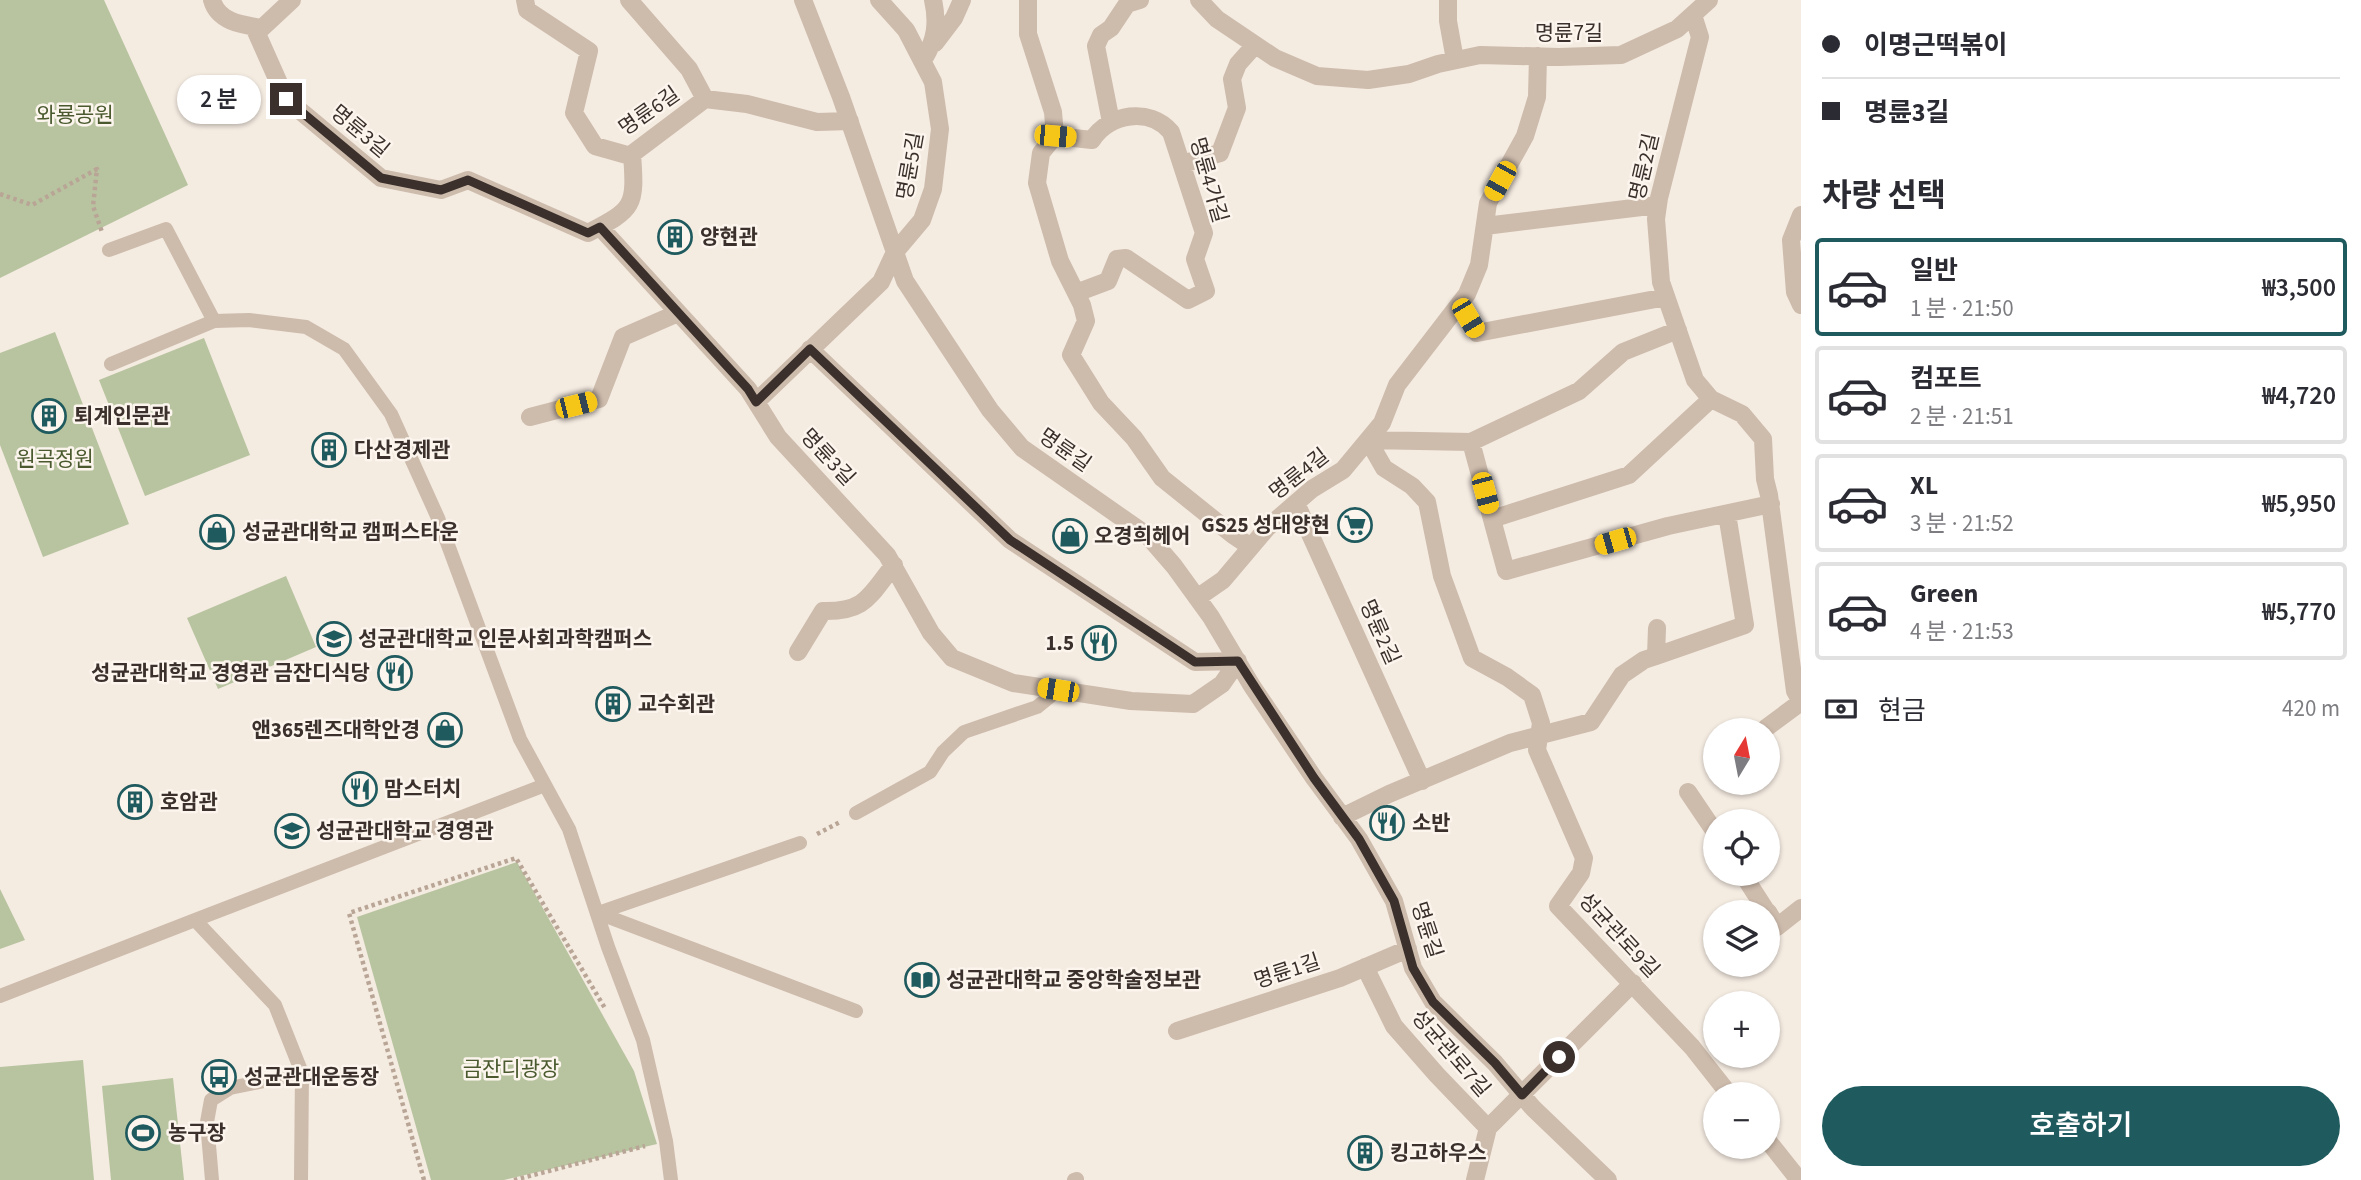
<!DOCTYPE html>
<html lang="ko">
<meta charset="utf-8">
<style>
:root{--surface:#fff;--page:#f2f2f3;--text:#2b2b33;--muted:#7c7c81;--line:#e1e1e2;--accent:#1f5a5e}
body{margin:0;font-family:"Source Sans 3","Noto Sans KR",sans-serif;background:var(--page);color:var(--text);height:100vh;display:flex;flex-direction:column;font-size:26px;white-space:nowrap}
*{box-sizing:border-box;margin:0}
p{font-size:23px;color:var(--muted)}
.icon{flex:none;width:38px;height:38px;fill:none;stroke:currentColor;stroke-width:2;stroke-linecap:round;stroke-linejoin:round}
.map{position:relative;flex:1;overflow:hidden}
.details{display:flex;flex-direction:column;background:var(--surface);width:560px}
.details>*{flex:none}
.guide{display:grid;align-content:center;height:154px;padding:0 21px;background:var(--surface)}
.needle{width:46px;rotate:10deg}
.tools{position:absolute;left:1703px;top:718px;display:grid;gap:14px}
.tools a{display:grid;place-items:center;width:77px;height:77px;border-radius:50%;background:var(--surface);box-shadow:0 2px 5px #0004;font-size:35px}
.end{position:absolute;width:32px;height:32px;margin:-16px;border:9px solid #3b302b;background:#fff;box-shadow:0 0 0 4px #fff}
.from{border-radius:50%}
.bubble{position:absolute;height:49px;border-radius:24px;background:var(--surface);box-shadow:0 2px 5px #0004;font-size:23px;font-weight:600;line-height:49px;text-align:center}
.car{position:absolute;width:21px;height:42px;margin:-21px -10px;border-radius:9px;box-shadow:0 0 5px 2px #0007;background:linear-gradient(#f5c518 24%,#345 0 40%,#f5c518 0 76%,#345 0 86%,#f5c518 0)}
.guide b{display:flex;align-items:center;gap:24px;height:66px;font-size:26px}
.guide b+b{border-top:2px solid var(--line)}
.guide i{width:18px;height:18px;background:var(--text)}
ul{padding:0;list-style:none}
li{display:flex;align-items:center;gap:21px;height:98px;margin:0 14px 10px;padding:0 7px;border:4px solid var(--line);border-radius:7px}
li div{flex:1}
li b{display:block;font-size:26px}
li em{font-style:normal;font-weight:600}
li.current{border-color:var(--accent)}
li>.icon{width:63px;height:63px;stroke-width:1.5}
h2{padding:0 21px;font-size:32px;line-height:84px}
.pay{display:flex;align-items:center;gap:18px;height:77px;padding:0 21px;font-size:26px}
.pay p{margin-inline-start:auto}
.button{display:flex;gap:14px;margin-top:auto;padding:14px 21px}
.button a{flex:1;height:80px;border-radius:42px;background:var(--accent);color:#fff;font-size:28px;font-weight:600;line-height:80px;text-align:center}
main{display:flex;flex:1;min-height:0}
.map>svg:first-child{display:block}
</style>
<main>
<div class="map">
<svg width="1801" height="1180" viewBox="0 0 1801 1180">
<rect width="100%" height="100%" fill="#f4ebe1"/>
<path fill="#b8c4a0" d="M 0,0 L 104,0 L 188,185 L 0,278 Z
M 55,332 L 129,524 L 43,557 L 0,445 L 0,353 Z
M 204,338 L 250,455 L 145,496 L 99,380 Z
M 286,576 L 316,647 L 218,689 L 187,618 Z
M 517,862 L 634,1071 L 657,1144 L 504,1180 L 431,1180 L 357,917 Z
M 0,889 L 25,940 L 0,949 Z
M 83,1060 L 94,1180 L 0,1180 L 0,1067 Z
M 173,1078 L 184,1180 L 111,1180 L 102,1086 Z"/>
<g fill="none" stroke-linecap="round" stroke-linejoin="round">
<path stroke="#b9a596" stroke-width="4.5" stroke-dasharray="3.5 3.5" stroke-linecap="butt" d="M 0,194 L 32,205 L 97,169 L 93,206 L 102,232
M 817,834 L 840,822
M 424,1180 L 349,913 L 516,858 L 606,1010
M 514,1180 L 645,1146"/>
<path stroke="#cdbbac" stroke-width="14" d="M 109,250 L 166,229 L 214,321
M 111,364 L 214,321 L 249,320 L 306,327 L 344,349 L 391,414 L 438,518 L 520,739 L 569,829 L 608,947 L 643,1040 L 666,1141 L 671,1180
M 856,813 L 930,772 L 943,752 L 964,732 L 1037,707 L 1058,690
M 598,913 L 856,1011
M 598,913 L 800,843
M 195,920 L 545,785
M 0,996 L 195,920 L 275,1005 L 302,1073 L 301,1180
M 212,1180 L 207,1122 L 211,1100 L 230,1088 L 302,1073
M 1074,1180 L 1077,1179"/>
<path stroke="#cdbbac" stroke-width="18" d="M 212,0 C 218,22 242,25 262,28 L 292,0
M 525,0 L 527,10 L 589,51 L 574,113 L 595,146 L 627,155 L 632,154 L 705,99
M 629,0 L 689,69 L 705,99 L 747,104 L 817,122 L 850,121
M 803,0 L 841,97 L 905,281 L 990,410 L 1022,448 L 1148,536 L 1174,566 L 1211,617 L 1252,686 L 1314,778 L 1359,839 L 1394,901 L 1413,968 L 1433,1002 L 1495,1063 L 1533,1108 L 1608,1180
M 1028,0 L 1028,34 L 1053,112 L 1055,136
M 1199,0 L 1217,19 L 1275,58 L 1317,76 L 1368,80 L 1409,74 L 1438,64 L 1480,55 L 1559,57 L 1621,55 L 1677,29 L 1709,0
M 1448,0 L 1448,21 L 1455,60
M 1693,15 L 1700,37 L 1659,198 L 1656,219 L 1661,282 L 1695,380 L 1711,399 L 1742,414 L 1763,439 L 1765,479 L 1769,495 L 1795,691 L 1801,702
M 254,27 L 286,99 L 381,178 L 441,190 L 468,180 L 588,233 C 634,209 636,207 632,154
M 935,43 L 954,18 L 962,0
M 923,60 C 936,41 938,22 933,0
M 1111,122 L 1096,46 L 1101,35 L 1111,28 L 1127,4 L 1140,0
M 1182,164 L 1220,153 L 1237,108 L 1232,79 L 1238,64 L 1255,45
M 1801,215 L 1791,240 L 1795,292 L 1801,305
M 1485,226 L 1658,205
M 600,227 L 748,389 L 778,437 L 887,555 L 931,633 L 952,658 L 1013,683 L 1131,701 L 1193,704 L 1222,684 L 1238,661
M 1076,293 L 1108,281 L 1117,259 L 1126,258 L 1188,300 L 1206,291 L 1195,259 L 1204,233 L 1171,132 C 1150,107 1109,113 1092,140 L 1055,136 L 1041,153 L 1037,183 L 1060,261 L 1082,305 L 1086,321 L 1071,355 L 1101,403 L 1134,438 L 1162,478 L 1233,535 L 1251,547
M 1460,304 L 1477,333 L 1666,297
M 810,349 L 1010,540 L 1195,662 L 1238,661
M 756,402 L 881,282 L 895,252 L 922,220 L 933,189 L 940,129 L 933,82 L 906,30 L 879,0
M 530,417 L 599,399 L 623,337 L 678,313
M 1368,440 L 1384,468 L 1412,486 L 1427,502 L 1442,576 L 1472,658 L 1507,677 L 1532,695 L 1541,723 L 1537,750 L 1584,858 L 1581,873 L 1558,906 L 1692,1047 L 1729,1094
M 1368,440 L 1471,442 L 1579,391 L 1623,352 L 1678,330
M 1471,442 L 1506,571 L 1668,526 L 1771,504
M 1296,503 L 1422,781
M 1492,519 L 1629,475 L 1711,399
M 1197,598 L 1223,580 L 1267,528 L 1312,489 L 1343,470 L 1382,423 L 1397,385 L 1467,294 L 1479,265 L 1488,203 L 1525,136 L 1537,97 L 1538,56
M 798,652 L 823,611 C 866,612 869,596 894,565
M 1656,656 L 1745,625 L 1727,514
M 1766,728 L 1801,702
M 1688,792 L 1715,832
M 1342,817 L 1389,794 L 1510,743 L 1591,722 L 1622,675 L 1644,660 L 1656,656 L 1657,628
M 1742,873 L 1767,912
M 1768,912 L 1777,927 L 1801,908
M 1365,967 L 1394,1026 L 1437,1075 L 1488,1128
M 1177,1031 L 1340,978 L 1408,949
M 1768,1141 L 1799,1180
M 1475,1180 L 1488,1128 L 1633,983"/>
</g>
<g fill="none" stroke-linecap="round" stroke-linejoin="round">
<path stroke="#3b302b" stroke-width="9" d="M 286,99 L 381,178 L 441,190 L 468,180 L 588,233 L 600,227 L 748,389 L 756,402 L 810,349 L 1010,540 L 1195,662 L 1238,661 L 1314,778 L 1359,839 L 1394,901 L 1413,968 L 1433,1002 L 1495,1063 L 1522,1095 L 1559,1057"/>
</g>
<defs>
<g id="building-ring" transform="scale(1.75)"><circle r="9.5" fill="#fbf5ee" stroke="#1f5a5e" stroke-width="1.5"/><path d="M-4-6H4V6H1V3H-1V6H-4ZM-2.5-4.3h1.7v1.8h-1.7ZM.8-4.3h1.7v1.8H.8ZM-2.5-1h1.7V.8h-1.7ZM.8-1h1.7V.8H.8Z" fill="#1f5a5e"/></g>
<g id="supermarket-ring" transform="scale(1.75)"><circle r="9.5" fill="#fbf5ee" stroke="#1f5a5e" stroke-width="1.5"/><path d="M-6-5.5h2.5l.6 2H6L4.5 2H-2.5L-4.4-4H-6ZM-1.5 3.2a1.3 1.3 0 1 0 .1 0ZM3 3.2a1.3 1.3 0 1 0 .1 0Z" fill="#1f5a5e"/></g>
<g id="shop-ring" transform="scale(1.75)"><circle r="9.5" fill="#fbf5ee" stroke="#1f5a5e" stroke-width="1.5"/><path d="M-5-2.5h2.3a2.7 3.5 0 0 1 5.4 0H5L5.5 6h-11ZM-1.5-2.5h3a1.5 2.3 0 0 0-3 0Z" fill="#1f5a5e"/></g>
<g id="university-ring" transform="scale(1.75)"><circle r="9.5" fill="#fbf5ee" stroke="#1f5a5e" stroke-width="1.5"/><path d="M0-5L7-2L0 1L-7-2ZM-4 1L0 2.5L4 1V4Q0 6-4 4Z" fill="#1f5a5e"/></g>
<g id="restaurant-ring" transform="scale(1.75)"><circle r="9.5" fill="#fbf5ee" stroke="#1f5a5e" stroke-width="1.5"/><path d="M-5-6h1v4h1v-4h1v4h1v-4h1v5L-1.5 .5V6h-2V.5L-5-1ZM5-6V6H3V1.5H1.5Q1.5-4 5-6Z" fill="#1f5a5e"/></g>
<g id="library-ring" transform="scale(1.75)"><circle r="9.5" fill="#fbf5ee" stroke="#1f5a5e" stroke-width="1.5"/><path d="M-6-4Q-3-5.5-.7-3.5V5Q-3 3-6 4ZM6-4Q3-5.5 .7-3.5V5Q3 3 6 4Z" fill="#1f5a5e"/></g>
<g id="bus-ring" transform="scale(1.75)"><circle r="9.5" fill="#fbf5ee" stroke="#1f5a5e" stroke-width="1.5"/><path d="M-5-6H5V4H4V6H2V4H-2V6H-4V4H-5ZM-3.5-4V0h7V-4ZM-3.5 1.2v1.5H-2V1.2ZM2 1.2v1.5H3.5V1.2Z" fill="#1f5a5e"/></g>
<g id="stadium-ring" transform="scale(1.75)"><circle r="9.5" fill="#fbf5ee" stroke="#1f5a5e" stroke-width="1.5"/><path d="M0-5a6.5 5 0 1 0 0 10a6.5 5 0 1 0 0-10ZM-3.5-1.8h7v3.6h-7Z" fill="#1f5a5e"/></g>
</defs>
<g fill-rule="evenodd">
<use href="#building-ring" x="675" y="237"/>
<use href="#building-ring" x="49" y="416"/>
<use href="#building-ring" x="329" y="450"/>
<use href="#supermarket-ring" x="1355" y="525"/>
<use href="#shop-ring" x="217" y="532"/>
<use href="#shop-ring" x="1070" y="536"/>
<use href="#university-ring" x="334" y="639"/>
<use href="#restaurant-ring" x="1099" y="643"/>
<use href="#restaurant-ring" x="395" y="673"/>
<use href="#building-ring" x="613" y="704"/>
<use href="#shop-ring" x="445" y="730"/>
<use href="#restaurant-ring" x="360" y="789"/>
<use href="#building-ring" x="135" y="802"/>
<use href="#restaurant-ring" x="1387" y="823"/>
<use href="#university-ring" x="292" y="831"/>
<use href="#library-ring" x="922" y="980"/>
<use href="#bus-ring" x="219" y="1077"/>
<use href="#stadium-ring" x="143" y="1133"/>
<use href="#building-ring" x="1365" y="1153"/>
</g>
<g text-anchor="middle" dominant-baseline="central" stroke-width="5" stroke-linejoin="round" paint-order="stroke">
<g font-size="21" fill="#3b302b" stroke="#fbf5ee">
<text x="1569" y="33">명륜7길</text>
<text transform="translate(649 111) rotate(-35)">명륜6길</text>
<text transform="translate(360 131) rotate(40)">명륜3길</text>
<text transform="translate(910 166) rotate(-80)">명륜5길</text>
<text transform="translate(1644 167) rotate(-77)">명륜2길</text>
<text transform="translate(1209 180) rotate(74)">명륜4가길</text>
<text transform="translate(1065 450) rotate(35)">명륜길</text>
<text transform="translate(828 457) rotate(47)">명륜3길</text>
<text transform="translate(1299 474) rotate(-38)">명륜4길</text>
<text transform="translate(1380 632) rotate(66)">명륜2길</text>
<text transform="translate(1427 930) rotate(72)">명륜길</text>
<text transform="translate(1619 935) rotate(47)">성균관로9길</text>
<text transform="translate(1287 971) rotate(-18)">명륜1길</text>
<text transform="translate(1451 1053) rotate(49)">성균관로7길</text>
</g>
<g font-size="21" fill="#4a5a2e" stroke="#fbf5ee">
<text x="75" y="115">와룡공원</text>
<text x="55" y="459">원곡정원</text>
<text x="511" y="1069">금잔디광장</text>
</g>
<g font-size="21" font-weight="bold" fill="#3b302b" stroke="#fbf5ee" text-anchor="start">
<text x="700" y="237">양현관</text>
<text x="74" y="416">퇴계인문관</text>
<text x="354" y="450">다산경제관</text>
<text x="1330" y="525" text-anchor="end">GS25 성대양현</text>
<text x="242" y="532">성균관대학교 캠퍼스타운</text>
<text x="1094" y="536">오경희헤어</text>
<text x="358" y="639">성균관대학교 인문사회과학캠퍼스</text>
<text x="1074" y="643" text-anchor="end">1.5</text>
<text x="370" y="673" text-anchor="end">성균관대학교 경영관 금잔디식당</text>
<text x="638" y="704">교수회관</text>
<text x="420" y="730" text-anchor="end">앤365렌즈대학안경</text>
<text x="384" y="789">맘스터치</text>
<text x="160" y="802">호암관</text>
<text x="1412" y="823">소반</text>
<text x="316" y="831">성균관대학교 경영관</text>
<text x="946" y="980">성균관대학교 중앙학술정보관</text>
<text x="244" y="1077">성균관대운동장</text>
<text x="168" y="1133">농구장</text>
<text x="1390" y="1153">킹고하우스</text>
</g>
</g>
</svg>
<div class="tools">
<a><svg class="needle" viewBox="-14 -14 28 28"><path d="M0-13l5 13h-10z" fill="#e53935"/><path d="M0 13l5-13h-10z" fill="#7c7c81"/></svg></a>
<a><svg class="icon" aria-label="locate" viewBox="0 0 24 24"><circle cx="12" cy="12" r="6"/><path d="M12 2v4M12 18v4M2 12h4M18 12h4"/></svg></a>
<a><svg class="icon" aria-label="layers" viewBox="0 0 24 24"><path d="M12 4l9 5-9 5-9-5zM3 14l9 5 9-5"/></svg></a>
<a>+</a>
<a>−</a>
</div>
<i class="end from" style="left:1559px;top:1057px"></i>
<i class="end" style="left:286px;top:99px"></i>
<div class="bubble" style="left:177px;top:75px;width:84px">2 분</div>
<i class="car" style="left:1055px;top:136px;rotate:95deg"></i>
<i class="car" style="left:1500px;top:181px;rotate:209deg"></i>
<i class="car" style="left:1468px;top:318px;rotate:149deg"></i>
<i class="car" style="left:576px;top:405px;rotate:76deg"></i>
<i class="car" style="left:1485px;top:493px;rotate:165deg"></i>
<i class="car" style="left:1615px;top:541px;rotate:254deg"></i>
<i class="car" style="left:1058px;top:690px;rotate:279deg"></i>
</div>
<section class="details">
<div class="guide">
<b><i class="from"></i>이명근떡볶이</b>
<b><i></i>명륜3길</b>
</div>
<h2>차량 선택</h2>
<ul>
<li class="current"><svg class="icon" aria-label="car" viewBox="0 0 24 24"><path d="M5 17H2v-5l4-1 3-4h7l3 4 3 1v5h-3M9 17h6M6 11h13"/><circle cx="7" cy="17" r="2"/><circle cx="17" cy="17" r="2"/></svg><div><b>일반</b><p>1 분 · 21:50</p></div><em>₩3,500</em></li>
<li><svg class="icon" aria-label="car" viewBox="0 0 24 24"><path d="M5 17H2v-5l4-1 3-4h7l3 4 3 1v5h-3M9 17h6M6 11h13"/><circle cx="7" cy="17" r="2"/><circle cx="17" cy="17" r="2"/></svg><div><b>컴포트</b><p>2 분 · 21:51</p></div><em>₩4,720</em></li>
<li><svg class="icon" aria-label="car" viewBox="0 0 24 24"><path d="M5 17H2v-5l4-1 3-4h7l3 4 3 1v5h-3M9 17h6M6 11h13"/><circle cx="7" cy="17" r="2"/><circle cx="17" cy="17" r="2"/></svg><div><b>XL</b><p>3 분 · 21:52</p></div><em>₩5,950</em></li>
<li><svg class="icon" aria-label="car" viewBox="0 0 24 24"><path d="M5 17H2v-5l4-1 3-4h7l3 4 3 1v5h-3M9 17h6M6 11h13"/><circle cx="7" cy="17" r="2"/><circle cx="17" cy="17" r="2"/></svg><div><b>Green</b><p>4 분 · 21:53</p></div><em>₩5,770</em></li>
</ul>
<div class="pay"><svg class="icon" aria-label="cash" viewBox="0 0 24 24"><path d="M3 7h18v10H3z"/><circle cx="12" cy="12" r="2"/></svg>현금<p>420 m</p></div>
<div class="button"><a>호출하기</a></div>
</section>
</main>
